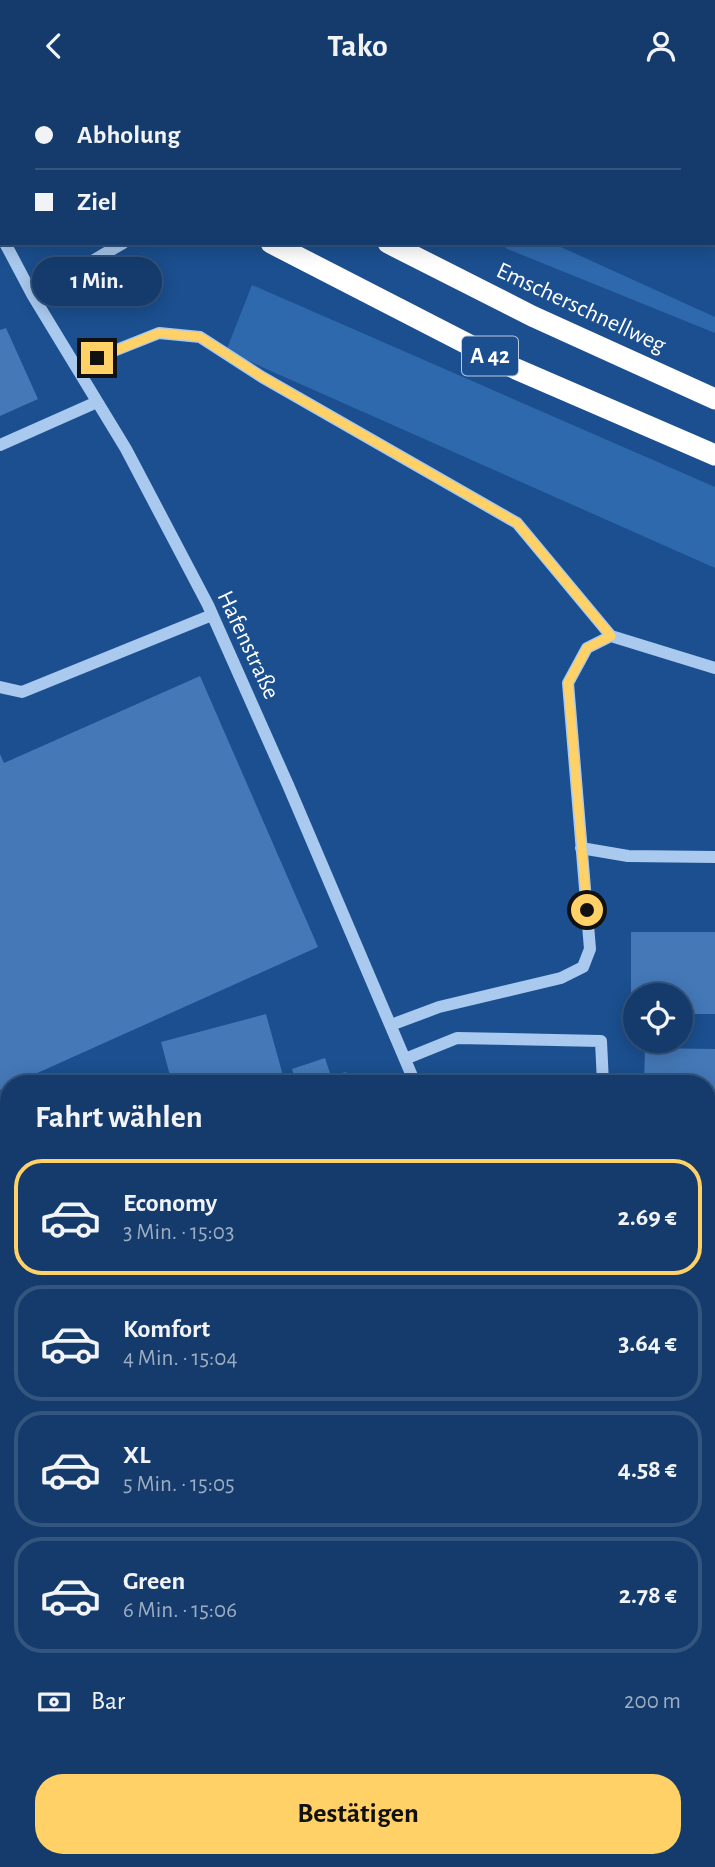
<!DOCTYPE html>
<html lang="de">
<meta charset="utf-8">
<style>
:root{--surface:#143b6b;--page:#1d4271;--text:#f1f3f6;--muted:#9dadc1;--line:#33557e;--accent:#ffd166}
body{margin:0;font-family:"Alegreya Sans",sans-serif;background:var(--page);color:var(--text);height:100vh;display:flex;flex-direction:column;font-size:26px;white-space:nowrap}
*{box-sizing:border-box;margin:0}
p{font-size:23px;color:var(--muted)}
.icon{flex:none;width:38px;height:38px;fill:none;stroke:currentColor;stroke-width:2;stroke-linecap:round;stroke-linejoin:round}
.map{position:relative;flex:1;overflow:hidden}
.panel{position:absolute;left:0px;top:984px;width:716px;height:793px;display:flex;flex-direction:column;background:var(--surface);border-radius:28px 28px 0 0;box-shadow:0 4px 18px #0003,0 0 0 2px var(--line)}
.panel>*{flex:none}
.top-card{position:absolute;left:0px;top:0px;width:716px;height:154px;box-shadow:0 4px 18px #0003,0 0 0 2px var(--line);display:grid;align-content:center;height:154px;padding:0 35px;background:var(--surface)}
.tools{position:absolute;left:623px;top:892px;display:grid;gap:14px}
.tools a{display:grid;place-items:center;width:70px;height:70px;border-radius:50%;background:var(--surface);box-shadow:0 4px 18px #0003,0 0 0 2px var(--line);font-size:35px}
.end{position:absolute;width:32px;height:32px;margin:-16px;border:9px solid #ffd166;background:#111;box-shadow:0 0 0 4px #111}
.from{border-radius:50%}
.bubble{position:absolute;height:49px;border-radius:24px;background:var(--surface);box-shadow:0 4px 18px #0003,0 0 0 2px var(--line);font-size:23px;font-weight:600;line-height:49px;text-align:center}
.top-card b{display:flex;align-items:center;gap:24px;height:66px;font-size:26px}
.top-card b+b{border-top:2px solid var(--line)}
.top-card i{width:18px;height:18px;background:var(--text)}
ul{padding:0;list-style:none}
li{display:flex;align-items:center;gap:21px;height:116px;margin:0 14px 10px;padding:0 21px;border:4px solid var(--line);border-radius:28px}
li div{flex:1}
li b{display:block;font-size:26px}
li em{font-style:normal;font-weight:600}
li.on{border-color:var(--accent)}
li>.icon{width:63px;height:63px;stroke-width:1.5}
h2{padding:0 35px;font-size:32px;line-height:84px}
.pay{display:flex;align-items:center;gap:18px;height:77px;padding:0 35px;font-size:26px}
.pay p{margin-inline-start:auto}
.action{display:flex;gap:14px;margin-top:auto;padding:14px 35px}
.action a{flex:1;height:80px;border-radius:28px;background:var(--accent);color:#111;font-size:28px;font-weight:600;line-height:80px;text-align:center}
header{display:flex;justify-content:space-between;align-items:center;height:91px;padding:0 35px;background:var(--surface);font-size:32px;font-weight:600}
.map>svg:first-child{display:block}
</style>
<header><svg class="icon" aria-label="back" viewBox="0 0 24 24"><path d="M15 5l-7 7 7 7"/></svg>Tako<svg class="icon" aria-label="person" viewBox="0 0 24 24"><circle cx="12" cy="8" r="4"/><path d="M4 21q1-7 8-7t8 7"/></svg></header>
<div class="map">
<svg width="715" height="1776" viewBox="0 0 715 1776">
<rect width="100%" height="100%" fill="#1b4f8f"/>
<path fill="#2e69ad" d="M 510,152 L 552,152 L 715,226 L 715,242 L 505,157 Z
M 252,194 L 715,396 L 715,477 L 226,260 Z"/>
<path fill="#4478b7" d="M 6,237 L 38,308 L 0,325 L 0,239 Z
M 200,585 L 318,856 L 15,992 L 9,992 L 9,995 L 0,999 L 0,663 L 4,672 Z
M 631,841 L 715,841 L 715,923 L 681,923 L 681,905 L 635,905 L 635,923 L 631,923 Z
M 266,923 L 285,992 L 172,992 L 161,951 Z
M 645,957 L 715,958 L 715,1186 L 707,1186 L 707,992 L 644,992 Z
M 325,967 L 331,985 L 346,981 L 350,992 L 296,992 L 292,978 Z
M 707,1257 L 715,1257 L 715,1391 L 707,1391 Z
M 9,1394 L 9,1589 L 0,1590 L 0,1396 Z
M 261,1768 L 521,1768 L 521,1776 L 261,1776 Z"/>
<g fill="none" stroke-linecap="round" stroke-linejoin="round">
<path stroke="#a9c9ee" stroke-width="12" d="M 373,2 L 376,0
M 5,152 L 33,205 L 126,358 L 208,514 L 288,694 L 415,992
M 33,205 L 123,152
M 76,275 L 159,242 L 200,246 L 262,286 L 517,432 L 611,545
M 0,354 L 97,311
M 0,596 L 22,601 L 212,524
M 581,757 L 628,765 L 715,766
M 391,934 L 439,916 L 561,887 L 583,876 L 590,858 L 568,592 L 587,557 L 611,545 L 715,577
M 405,968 L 457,947 L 601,950 L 603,992
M 707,1215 L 715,1216
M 599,1768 L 599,1776"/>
<path stroke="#fff" stroke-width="21" d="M 104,0 L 108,2
M 0,6 L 2,7
M 271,152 L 516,278 L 715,364
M 388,152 L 532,225 L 715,308"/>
<g stroke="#fff" stroke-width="8">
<path id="rail" d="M 107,1768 L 108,1776"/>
</g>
<use href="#rail" stroke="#1b4f8f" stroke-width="5" stroke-dasharray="16" stroke-linecap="butt"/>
</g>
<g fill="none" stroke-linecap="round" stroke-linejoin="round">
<path stroke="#ffd166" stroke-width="9" d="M 97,267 L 159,242 L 200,246 L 262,286 L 517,432 L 611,545 L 587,557 L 568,592 L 587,819"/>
</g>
<g text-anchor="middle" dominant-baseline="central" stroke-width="7" stroke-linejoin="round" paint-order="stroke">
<rect fill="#1b4f8f" stroke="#bbcadd" stroke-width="2" x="462" y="245.5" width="56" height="39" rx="5"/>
<g font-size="23" font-weight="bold" fill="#fff">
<text x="490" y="265">A 42</text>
</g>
<g font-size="24" fill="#fff" stroke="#1b4f8f">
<text transform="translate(581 217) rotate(25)">Emscherschnellweg</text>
<text transform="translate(248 554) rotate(65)">Hafenstraße</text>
</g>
</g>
</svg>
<div class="tools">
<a><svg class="icon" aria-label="locate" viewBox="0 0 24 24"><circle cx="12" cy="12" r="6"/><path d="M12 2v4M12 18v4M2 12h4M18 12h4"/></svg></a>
</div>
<i class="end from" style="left:587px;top:819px"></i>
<i class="end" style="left:97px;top:267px"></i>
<div class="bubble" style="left:32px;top:166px;width:130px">1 Min.</div>
<div class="top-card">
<b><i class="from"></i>Abholung</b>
<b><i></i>Ziel</b>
</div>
<section class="panel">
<h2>Fahrt wählen</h2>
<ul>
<li class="on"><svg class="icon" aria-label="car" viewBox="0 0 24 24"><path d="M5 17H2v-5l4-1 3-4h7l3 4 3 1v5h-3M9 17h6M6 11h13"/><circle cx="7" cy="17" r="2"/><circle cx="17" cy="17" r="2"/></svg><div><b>Economy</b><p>3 Min. · 15:03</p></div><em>2.69 €</em></li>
<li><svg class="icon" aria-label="car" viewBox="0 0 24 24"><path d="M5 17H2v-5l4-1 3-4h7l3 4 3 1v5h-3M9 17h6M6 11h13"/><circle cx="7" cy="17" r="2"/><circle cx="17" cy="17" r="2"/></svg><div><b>Komfort</b><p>4 Min. · 15:04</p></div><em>3.64 €</em></li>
<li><svg class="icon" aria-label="car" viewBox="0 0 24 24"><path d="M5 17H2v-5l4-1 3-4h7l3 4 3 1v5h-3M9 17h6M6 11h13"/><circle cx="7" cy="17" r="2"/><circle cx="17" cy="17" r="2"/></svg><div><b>XL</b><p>5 Min. · 15:05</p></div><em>4.58 €</em></li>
<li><svg class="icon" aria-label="car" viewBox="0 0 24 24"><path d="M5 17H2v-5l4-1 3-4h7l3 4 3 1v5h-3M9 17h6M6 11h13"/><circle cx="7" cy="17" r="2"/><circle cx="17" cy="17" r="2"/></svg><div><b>Green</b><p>6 Min. · 15:06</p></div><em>2.78 €</em></li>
</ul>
<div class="pay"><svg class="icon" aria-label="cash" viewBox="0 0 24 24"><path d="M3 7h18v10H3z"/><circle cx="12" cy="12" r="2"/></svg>Bar<p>200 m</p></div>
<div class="action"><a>Bestätigen</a></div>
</section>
</div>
